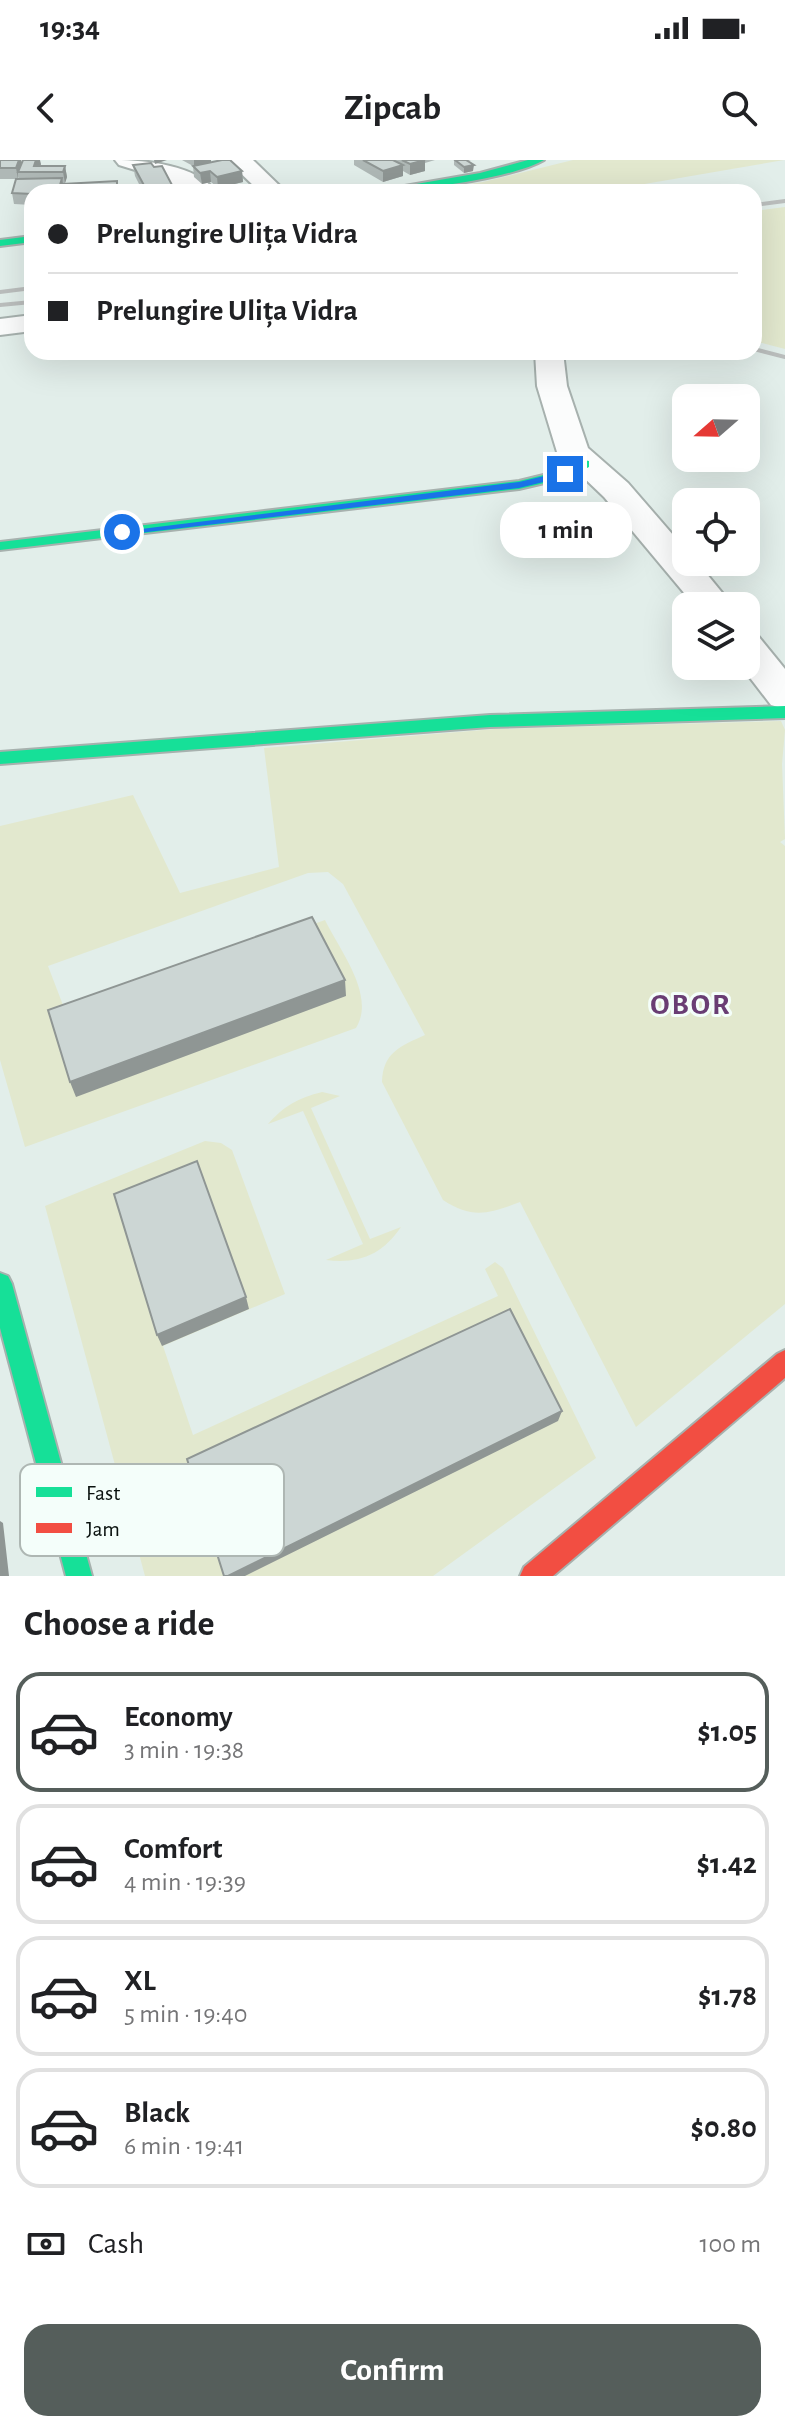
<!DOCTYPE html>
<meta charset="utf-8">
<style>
:root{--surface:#fff;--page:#f2f2f2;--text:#202124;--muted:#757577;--line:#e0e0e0;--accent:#555e5b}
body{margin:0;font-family:"Alegreya Sans",sans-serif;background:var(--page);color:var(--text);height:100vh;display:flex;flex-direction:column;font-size:30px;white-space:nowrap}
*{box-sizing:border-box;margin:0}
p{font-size:26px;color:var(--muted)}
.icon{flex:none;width:44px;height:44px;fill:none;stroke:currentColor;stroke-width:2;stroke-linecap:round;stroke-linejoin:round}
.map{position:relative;height:1416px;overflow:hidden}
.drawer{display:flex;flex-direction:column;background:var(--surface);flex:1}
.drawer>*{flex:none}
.guide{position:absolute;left:24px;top:24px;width:738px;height:176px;border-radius:24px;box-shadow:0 8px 32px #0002;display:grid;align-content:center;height:176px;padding:0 24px;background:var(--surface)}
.needle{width:52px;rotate:250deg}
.tools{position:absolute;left:672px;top:224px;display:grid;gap:16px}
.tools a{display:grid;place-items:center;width:88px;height:88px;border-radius:16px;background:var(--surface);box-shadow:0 8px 32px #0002;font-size:40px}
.end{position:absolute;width:36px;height:36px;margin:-18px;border:10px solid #1a73e8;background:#fff;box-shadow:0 0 0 4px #fff}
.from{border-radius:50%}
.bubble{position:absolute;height:56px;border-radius:24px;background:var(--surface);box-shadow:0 8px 32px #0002;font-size:26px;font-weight:700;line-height:56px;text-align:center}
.guide b{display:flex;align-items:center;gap:28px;height:76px;font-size:30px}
.guide b+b{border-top:2px solid var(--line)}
.guide i{width:20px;height:20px;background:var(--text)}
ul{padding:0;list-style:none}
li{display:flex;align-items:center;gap:24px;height:120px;margin:0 16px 12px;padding:0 8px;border:4px solid var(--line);border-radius:24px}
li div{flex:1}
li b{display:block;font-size:30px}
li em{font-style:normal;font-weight:700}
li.active{border-color:var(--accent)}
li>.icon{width:72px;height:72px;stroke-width:1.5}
h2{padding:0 24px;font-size:36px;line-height:96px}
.pay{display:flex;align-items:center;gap:20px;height:88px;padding:0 24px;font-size:30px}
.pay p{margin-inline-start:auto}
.action{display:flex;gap:16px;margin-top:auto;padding:16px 24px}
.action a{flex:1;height:92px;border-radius:24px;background:var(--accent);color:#fff;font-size:32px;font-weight:700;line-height:92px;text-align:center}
.status{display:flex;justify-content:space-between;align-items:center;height:56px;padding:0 40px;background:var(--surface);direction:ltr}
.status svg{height:22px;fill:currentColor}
header{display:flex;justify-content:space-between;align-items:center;height:104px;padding:0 24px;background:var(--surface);font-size:36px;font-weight:700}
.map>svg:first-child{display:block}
</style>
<div class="status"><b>19:34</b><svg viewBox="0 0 49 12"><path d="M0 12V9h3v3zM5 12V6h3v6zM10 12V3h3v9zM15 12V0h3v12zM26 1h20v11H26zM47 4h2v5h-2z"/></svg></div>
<header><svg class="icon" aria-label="back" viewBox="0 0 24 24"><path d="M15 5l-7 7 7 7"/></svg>Zipcab<svg class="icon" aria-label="search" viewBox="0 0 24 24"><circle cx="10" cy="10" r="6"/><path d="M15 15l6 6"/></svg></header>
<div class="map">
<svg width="785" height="1416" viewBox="0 0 785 1416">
<rect width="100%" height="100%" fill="#e2eeea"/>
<path fill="#e2e8ce" d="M 573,0 L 784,0 L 598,32 L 414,32 L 483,22 Z
M 785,47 L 785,189 L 754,181 L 754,51 Z
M 781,561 L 785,570 L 782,604 L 785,679 L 780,682 L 785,686 L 785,1144 L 636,1267 L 520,1042 C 489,1054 472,1059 443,1040 L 382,922 C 383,892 401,886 425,875 L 343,724 L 328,712 L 308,713 L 48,806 L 66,853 L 325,760 C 340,791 376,835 356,868 L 25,987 L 0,900 L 0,666 L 133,635 L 180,733 L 279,707 L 264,588 L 495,569 Z
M 322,932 L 340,936 L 311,948 L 370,1079 L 401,1067 C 382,1095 359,1104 326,1100 L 363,1084 L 303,951 L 268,964 C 284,946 298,938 322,932 Z
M 205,981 L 221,983 L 232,990 L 285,1134 L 163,1186 L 193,1275 L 498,1136 L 485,1109 L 495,1102 L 503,1108 L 596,1298 L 433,1416 L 145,1416 L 45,1046 Z"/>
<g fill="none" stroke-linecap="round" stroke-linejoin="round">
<g stroke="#a7b1ae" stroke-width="4">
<path id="street" d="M 115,0 C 146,0 197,5 216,32 L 186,32 L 158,17 L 119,5 Z
M 227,0 L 253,0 L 286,32 L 260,32 Z
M 32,155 L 32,171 L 0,175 L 0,159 Z
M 535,192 L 563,192 L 567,226 L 588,288 L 628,323 L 686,390 L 686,402 L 697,402 L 733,446 L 695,446 L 604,337 L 557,292 L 537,226 Z
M 746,474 L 759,477 L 785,509 L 785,549 L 771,545 L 741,506 L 746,506 Z"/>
</g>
<g stroke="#a7b1ae" stroke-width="4">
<path id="fast" d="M 528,0 L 544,0 C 511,19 410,32 370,32 L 480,13 Z
M 32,76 L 32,82 L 0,86 L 0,80 Z
M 584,300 L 589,301 L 589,307 L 570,317 L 519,329 L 0,390 L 0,382 L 519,321 L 560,311 Z
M 785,546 L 785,558 L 490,567 L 0,604 L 0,592 L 490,555 Z
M 0,1113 L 8,1116 L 12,1124 L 92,1416 L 66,1416 L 0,1168 Z"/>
</g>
<g stroke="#a7b1ae" stroke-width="4">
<path id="jam" d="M 785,1190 L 785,1218 L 553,1416 L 520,1416 L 524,1407 L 777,1194 Z"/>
</g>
<use href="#street" fill="#fbfcfc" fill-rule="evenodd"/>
<use href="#fast" fill="#16e098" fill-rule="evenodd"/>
<use href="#jam" fill="#f24e42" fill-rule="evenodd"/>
<path stroke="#bbbebd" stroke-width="4" d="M 754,45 L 785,41
M 0,132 L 32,128
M 0,145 L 32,142
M 754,189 L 785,197"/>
</g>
<path fill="#afb8b6" d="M 0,0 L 21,0 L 21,3 L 41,4 L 40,6 L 65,6 L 67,17 L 65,23 L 32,32 L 32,45 L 14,44 L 12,33 L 19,19 L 19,17 L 18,19 L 0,19 Z
M 182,0 L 211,0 L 211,2 L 204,4 L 242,11 L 243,22 L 218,28 L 211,22 L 202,24 L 194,17 L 193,6 Z
M 354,0 L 435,0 L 425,3 L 425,11 L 410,15 L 403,11 L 403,16 L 383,22 L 354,5 Z
M 454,0 L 471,0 L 468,1 L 473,11 L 464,13 L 454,5 Z
M 133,5 L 154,7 L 172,25 L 174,32 L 143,32 L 135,16 Z"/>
<path fill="#8f9694" d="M 19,0 L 21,0 L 23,9 L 18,12 L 18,19 L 16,8 Z
M 36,0 L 40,0 L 41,4 L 38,12 L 34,6 Z
M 154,0 L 167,0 L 155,4 Z
M 194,0 L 211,0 L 211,2 L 194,7 Z
M 425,0 L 425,11 L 410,15 L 410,4 Z
M 403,5 L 403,16 L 383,22 L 383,11 Z
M 474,5 L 473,11 L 464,13 L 464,7 Z
M 65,6 L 67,17 L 65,23 L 63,12 Z
M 210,11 L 211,22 L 202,24 L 200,13 Z
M 242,11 L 243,22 L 218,28 L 217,17 Z
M 62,18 L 64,29 L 63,32 L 58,32 Z
M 345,820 L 346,836 L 76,937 L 70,922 Z
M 246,1137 L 249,1149 L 162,1186 L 157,1175 Z
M 562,1251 L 558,1261 L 245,1416 L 228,1416 Z
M 0,1361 L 3,1363 L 9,1416 L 2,1416 L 0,1395 Z"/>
<path fill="#ccd6d4" stroke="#8f9694" stroke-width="2" d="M 0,0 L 19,0 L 16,8 L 0,8 Z
M 23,0 L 36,0 L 34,6 L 65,6 L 63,12 L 18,12 Z
M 222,0 L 230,0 L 242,11 L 217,17 L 210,11 L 200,13 L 193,6 Z
M 363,0 L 393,0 L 403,5 L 383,11 Z
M 402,0 L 425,0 L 410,4 Z
M 455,0 L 466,0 L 474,5 L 464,7 Z
M 151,3 L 154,7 L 162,6 L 172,25 L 159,28 L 174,27 L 174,32 L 146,32 L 146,29 L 133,5 Z
M 62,18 L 58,32 L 32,32 L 32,34 L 12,33 L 16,19 Z
M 117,21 L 117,32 L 62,32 L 63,24 Z
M 312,757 L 345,820 L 70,922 L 48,850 Z
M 197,1001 L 246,1137 L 157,1175 L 114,1034 Z
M 510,1149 L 562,1251 L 228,1416 L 224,1416 L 187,1299 Z
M 0,1395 L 2,1416 L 0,1416 Z"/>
<path fill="#1a73e8" d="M 565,311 L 568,316 L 519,328 L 122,375 L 117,372 L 519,322 Z"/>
<g text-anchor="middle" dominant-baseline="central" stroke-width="6" stroke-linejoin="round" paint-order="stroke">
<g font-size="30" font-weight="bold" letter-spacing="2" fill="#693d73" stroke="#f4fefa">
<text x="691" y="845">OBOR</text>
</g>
</g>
<rect x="20" y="1304" width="264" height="92" rx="12" fill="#f4fefa" stroke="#aeb7b3" stroke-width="2"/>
<rect x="36" y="1327" width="36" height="10" fill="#16e098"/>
<rect x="36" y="1363" width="36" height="10" fill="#f24e42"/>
<g font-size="22" fill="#09110e">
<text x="86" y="1340">Fast</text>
<text x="86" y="1376">Jam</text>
</g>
</svg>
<div class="tools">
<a><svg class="needle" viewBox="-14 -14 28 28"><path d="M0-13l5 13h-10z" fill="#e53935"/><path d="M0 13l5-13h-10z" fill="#757577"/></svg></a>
<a><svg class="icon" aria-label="locate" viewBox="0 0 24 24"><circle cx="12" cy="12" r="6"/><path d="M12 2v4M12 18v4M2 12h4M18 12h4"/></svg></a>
<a><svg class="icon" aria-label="layers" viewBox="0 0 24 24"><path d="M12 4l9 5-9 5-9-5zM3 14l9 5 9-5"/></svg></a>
</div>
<i class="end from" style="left:122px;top:372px"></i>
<i class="end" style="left:565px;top:314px"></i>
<div class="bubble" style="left:500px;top:342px;width:132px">1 min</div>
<div class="guide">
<b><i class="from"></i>Prelungire Ulița Vidra</b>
<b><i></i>Prelungire Ulița Vidra</b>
</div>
</div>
<section class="drawer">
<h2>Choose a ride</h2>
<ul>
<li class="active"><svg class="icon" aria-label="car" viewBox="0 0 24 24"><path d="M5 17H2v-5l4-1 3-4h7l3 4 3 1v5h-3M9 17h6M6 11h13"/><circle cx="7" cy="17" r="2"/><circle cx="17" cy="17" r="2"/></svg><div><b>Economy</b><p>3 min · 19:38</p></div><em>$1.05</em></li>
<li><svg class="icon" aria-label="car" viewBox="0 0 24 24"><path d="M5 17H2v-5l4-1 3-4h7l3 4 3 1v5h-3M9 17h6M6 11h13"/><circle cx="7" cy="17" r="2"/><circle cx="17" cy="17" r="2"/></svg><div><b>Comfort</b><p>4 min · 19:39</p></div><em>$1.42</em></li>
<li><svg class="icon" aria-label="car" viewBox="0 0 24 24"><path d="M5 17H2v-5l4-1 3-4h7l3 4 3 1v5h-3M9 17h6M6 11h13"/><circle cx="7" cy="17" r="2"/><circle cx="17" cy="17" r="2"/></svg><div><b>XL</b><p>5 min · 19:40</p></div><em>$1.78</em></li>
<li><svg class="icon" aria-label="car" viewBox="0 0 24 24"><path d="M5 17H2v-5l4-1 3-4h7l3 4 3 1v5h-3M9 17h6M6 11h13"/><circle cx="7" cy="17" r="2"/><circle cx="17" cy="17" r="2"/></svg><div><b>Black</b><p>6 min · 19:41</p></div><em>$0.80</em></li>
</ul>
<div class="pay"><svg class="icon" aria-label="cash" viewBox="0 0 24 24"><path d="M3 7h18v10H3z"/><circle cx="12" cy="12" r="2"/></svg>Cash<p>100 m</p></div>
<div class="action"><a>Confirm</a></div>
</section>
